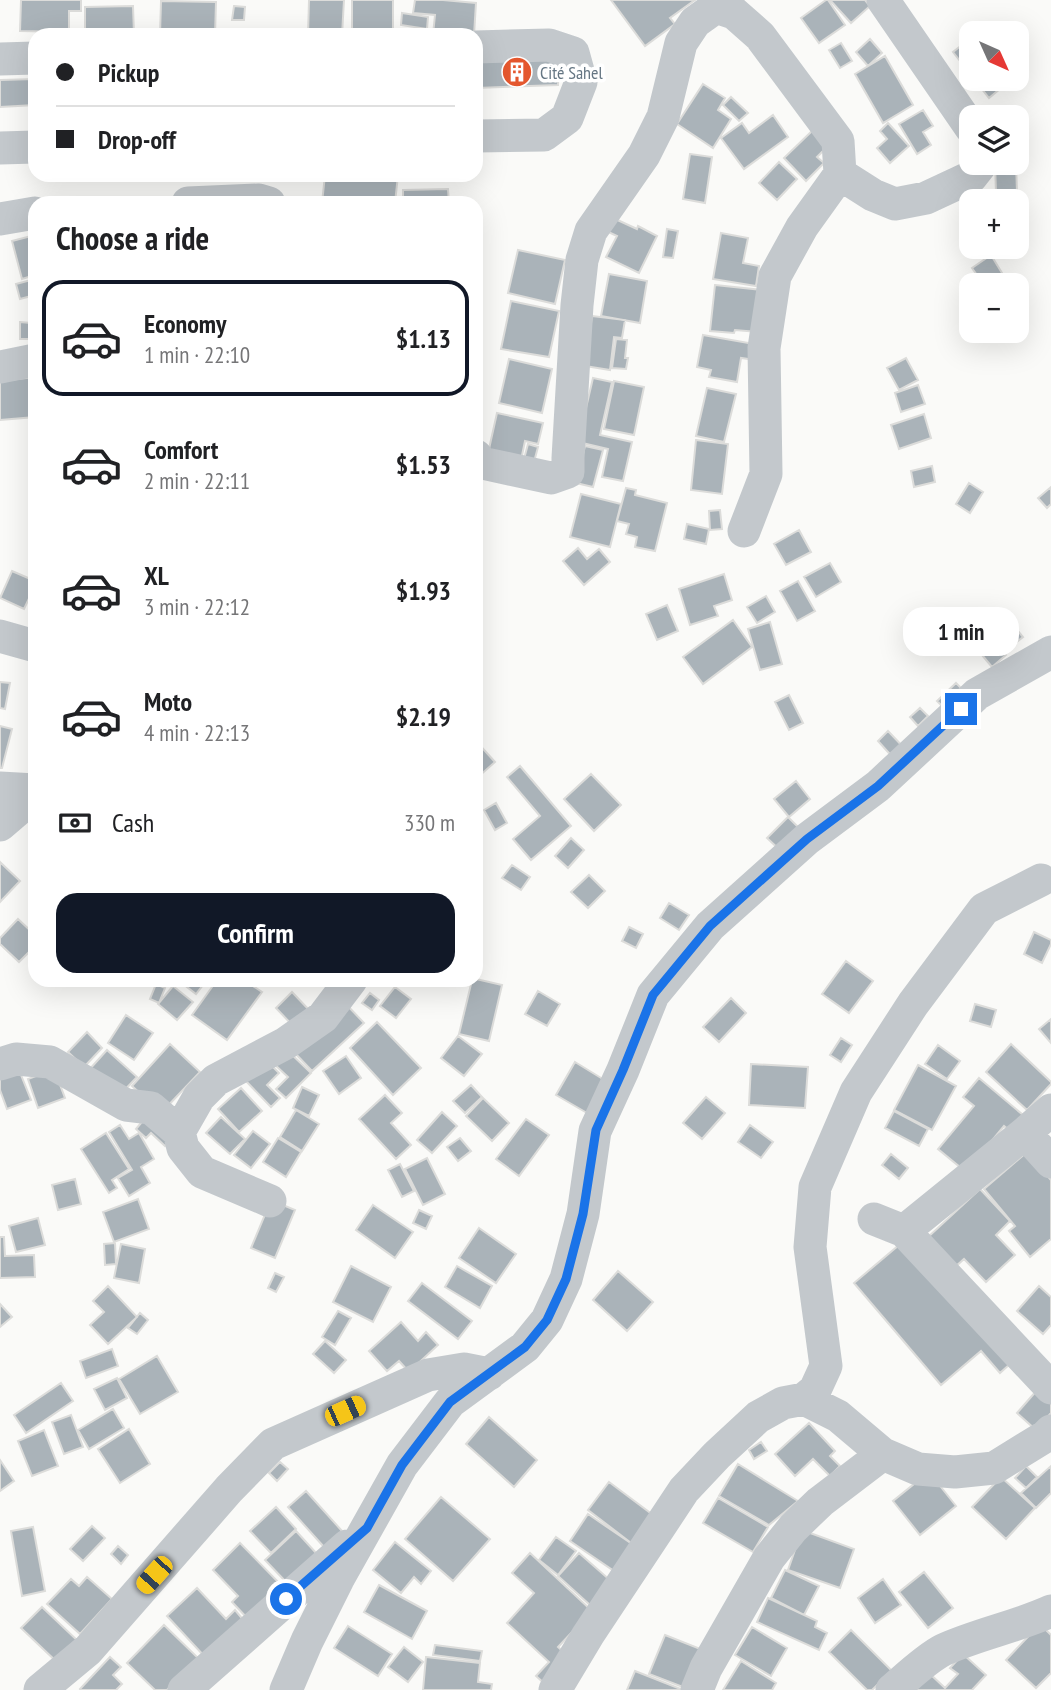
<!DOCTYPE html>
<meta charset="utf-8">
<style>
:root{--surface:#fff;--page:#f2f2f2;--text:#202124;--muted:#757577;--line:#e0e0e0;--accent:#111827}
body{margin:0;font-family:"PT Sans Narrow",sans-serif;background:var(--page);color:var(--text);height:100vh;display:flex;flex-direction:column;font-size:26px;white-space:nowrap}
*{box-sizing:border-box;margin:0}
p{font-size:23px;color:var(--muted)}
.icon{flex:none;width:38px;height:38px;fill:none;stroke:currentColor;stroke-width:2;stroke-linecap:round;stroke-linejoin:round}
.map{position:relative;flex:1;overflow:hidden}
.drawer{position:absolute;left:28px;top:196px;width:455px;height:791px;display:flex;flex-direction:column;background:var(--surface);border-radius:21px;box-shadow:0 7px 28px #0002}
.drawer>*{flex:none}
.banner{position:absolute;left:28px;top:28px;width:455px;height:154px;border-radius:21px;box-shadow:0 7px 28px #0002;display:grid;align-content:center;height:154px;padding:0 28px;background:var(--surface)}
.needle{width:46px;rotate:135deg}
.buttons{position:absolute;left:959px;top:21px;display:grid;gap:14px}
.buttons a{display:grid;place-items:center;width:70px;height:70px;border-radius:14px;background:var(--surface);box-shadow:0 7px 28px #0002;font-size:35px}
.end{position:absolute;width:32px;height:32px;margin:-16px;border:9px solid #1a73e8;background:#fff;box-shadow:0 0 0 4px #fff}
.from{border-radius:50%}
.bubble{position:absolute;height:49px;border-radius:21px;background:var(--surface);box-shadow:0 7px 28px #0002;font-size:23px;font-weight:800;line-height:49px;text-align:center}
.car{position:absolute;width:21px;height:42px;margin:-21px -10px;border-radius:9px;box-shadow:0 0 5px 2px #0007;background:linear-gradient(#f5c518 24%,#345 0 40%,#f5c518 0 76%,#345 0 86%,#f5c518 0)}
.banner b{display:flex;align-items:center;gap:24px;height:66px;font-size:26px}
.banner b+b{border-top:2px solid var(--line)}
.banner i{width:18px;height:18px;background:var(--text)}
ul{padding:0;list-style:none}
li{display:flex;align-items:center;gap:21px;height:116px;margin:0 14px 10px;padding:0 14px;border:4px solid transparent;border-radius:21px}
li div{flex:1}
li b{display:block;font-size:26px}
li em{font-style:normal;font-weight:800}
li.selected{border-color:var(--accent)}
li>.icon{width:63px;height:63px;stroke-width:1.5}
h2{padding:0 28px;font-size:32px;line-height:84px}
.pay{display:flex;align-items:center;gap:18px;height:77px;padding:0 28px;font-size:26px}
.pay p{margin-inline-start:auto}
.primary-button{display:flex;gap:14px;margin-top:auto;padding:14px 28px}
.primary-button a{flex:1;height:80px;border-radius:21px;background:var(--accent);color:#fff;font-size:28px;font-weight:800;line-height:80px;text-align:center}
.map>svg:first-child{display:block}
</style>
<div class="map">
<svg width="1051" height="1690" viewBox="0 0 1051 1690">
<rect width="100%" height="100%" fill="#fafaf8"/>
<path fill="#aab3b9" stroke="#dcdcda" stroke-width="2" d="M 21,0 L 81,0 L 81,11 L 69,11 L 69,32 L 20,31 Z
M 309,0 L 344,0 L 342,35 L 308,35 Z
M 352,0 L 393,0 L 393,34 L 352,35 Z
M 415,0 L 443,0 L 476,3 L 474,35 L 433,35 L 435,15 L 413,13 Z
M 611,0 L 695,0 L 670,18 L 675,24 L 645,46 Z
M 826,0 L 828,0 L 845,25 L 819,43 L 801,18 Z
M 830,0 L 865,0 L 870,6 L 851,23 Z
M 161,1 L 216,2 L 215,35 L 160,35 Z
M 133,6 L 134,35 L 85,35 L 85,7 Z
M 234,6 L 245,7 L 244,20 L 232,20 Z
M 402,13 L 428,17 L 427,29 L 401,25 Z
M 971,38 L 971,75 L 953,52 Z
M 870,39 L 882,53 L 868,66 L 856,52 Z
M 841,43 L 852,61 L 840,68 L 829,50 Z
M 885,56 L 913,105 L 883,123 L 855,74 Z
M 559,57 L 558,85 L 476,88 L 476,60 Z
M 35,79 L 35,105 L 0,107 L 0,80 Z
M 974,79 L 999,79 L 996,81 L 1001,88 L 989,98 Z
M 703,84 L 725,98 L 718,110 L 731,119 L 713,148 L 677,124 Z
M 731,97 L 748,113 L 739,121 L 723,105 Z
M 923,110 L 933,126 L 923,132 L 931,145 L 917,154 L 899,124 Z
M 773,115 L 788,137 L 744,169 L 721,138 L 742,123 L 749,133 Z
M 888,123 L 909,146 L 890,163 L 877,148 L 887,139 L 880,131 Z
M 813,130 L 828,146 L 817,157 L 824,163 L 806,181 L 784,158 Z
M 690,154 L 712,157 L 705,203 L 683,199 Z
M 779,162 L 797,179 L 777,200 L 759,183 Z
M 995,163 L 1016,163 L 1017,192 L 996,193 Z
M 325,175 L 398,175 L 395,203 L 322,203 Z
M 448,189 L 449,203 L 403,203 L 403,190 Z
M 611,217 L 637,229 L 638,226 L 657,236 L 639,273 L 606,257 L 617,236 L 604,230 Z
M 667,229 L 678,231 L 673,258 L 663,257 Z
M 721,233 L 748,238 L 743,263 L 759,266 L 756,286 L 713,279 Z
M 35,235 L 35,275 L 22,279 L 12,241 Z
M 518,250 L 565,260 L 555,304 L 508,293 Z
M 991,255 L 1002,273 L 984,285 L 972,268 Z
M 609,274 L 647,281 L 640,323 L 601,316 Z
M 31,280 L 35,295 L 20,299 L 16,284 Z
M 715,285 L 762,290 L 758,332 L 735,330 L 734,333 L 710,331 Z
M 511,301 L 559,311 L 549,357 L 501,349 Z
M 592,316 L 625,320 L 622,338 L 614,337 L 610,370 L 585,366 Z
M 20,322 L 31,323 L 30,339 L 20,339 Z
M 703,335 L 765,346 L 762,361 L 741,358 L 737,382 L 709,377 L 711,370 L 697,367 Z
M 616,339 L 627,340 L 625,358 L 628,358 L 626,369 L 612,368 Z
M 906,358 L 918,380 L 899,390 L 887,368 Z
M 509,359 L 552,369 L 542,413 L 499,403 Z
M 35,377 L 35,417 L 0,420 L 0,381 Z
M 593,378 L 612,382 L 600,435 L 632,442 L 623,481 L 602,477 L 608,449 L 578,442 Z
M 614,381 L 644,387 L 634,435 L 604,429 Z
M 918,385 L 925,404 L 901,412 L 895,393 Z
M 707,388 L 736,394 L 724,442 L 696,436 Z
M 497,413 L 543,423 L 538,444 L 525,441 L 520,465 L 487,458 Z
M 924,414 L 931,438 L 899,449 L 891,425 Z
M 696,440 L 728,444 L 722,494 L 691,490 Z
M 528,444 L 538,447 L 534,462 L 524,459 Z
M 585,446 L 603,450 L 593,487 L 576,483 Z
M 932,466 L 935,482 L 914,487 L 911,471 Z
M 969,483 L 983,492 L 970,513 L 956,504 Z
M 1051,487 L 1051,504 L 1047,508 L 1038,498 Z
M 626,488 L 636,490 L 635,495 L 667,503 L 655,551 L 635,547 L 637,537 L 626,534 L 629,524 L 617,521 Z
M 581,494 L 621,504 L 610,547 L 570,537 Z
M 720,510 L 722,529 L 710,530 L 709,511 Z
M 687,524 L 709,529 L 706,544 L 684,539 Z
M 799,530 L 811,552 L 786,565 L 774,544 Z
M 578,548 L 587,559 L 599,549 L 610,562 L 584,585 L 563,561 Z
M 830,563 L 841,582 L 816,597 L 804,577 Z
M 12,571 L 35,581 L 35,586 L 24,609 L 0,598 Z
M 724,574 L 732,600 L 714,606 L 718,616 L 690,625 L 679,589 Z
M 798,581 L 815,611 L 797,621 L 780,591 Z
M 766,596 L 775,612 L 757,623 L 747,607 Z
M 667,605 L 678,631 L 657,640 L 646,614 Z
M 1008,619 L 1023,637 L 1005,651 L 991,634 Z
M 733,620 L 752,647 L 703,684 L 683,657 Z
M 770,622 L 782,664 L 760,670 L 748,629 Z
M 991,637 L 1006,655 L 992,667 L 977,649 Z
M 0,682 L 10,683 L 5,709 L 0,708 Z
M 956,683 L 968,695 L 949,713 L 937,701 Z
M 789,695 L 803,723 L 789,730 L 775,702 Z
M 920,708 L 928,716 L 918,726 L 910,717 Z
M 0,726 L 12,729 L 2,768 L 0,768 Z
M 888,731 L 908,752 L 897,762 L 878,741 Z
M 476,741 L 495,762 L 477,778 L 476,777 Z
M 520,766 L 571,826 L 531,860 L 513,839 L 540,816 L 507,777 Z
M 591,774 L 621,805 L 594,831 L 564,799 Z
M 796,781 L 810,799 L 789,817 L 774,799 Z
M 496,803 L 507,823 L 495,830 L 484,810 Z
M 788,817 L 802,831 L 782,852 L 767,838 Z
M 571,838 L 584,850 L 568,868 L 555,856 Z
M 0,862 L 20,881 L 0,902 Z
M 512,865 L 530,877 L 521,890 L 502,878 Z
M 589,875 L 605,891 L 588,908 L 571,892 Z
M 669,903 L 689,915 L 679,930 L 660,918 Z
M 18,919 L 35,935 L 35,946 L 19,962 L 0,944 L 0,938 Z
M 629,927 L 643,934 L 636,948 L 622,941 Z
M 1034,932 L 1051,940 L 1051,944 L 1042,963 L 1024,954 Z
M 846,961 L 873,981 L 849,1013 L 822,994 Z
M 476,979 L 502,985 L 489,1041 L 459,1034 L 472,980 Z
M 178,980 L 205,980 L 206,981 L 196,994 Z
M 217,980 L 220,982 L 221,980 L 244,980 L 262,992 L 227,1040 L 192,1015 Z
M 156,984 L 165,988 L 159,1003 L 150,999 Z
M 173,986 L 193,1002 L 177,1020 L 158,1004 Z
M 395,987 L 411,999 L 396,1018 L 380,1006 Z
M 538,991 L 560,1004 L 547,1026 L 525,1014 Z
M 292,992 L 311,1012 L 295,1028 L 276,1008 Z
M 370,993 L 379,1000 L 372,1010 L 362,1003 Z
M 731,998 L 746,1013 L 719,1042 L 703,1027 Z
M 344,1002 L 364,1023 L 312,1071 L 292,1050 Z
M 975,1004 L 996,1010 L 991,1027 L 970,1021 Z
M 126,1015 L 153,1033 L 134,1060 L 108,1043 Z
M 1051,1019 L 1051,1043 L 1039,1029 Z
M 377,1022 L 421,1068 L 393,1095 L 350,1048 Z
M 87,1032 L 102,1048 L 84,1067 L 68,1052 Z
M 458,1036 L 482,1054 L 464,1076 L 441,1058 Z
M 841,1038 L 852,1045 L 841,1062 L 830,1055 Z
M 170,1044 L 200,1072 L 161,1113 L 132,1086 Z
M 1011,1044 L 1051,1082 L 1051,1084 L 1027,1110 L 986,1072 Z
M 938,1045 L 960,1061 L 947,1079 L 925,1064 Z
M 286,1049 L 311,1073 L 286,1098 L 276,1089 L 288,1077 L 273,1063 Z
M 107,1050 L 137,1077 L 117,1098 L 88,1071 Z
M 346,1056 L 361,1078 L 339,1094 L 323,1071 Z
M 265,1059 L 279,1073 L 267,1085 L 280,1098 L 271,1107 L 244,1079 Z
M 575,1062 L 606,1081 L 587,1113 L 556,1095 Z
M 751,1064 L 808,1067 L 805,1108 L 749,1105 Z
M 17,1065 L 31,1100 L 7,1109 L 0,1090 L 0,1071 Z
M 918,1065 L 956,1086 L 932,1130 L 894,1110 Z
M 54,1069 L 65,1098 L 38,1108 L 28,1079 Z
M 979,1078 L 1023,1115 L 1010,1131 L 1004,1126 L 966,1172 L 938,1149 L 974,1106 L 963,1097 Z
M 471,1085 L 482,1097 L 465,1113 L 453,1101 Z
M 302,1087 L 319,1095 L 309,1116 L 293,1108 Z
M 241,1088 L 262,1111 L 239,1132 L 218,1109 Z
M 385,1095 L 402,1113 L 391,1123 L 411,1145 L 396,1159 L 359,1119 Z
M 706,1097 L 725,1113 L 702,1139 L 683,1123 Z
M 483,1098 L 509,1123 L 492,1141 L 466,1116 Z
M 296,1110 L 319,1124 L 302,1151 L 280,1137 Z
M 151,1111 L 176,1134 L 165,1146 L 151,1133 L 146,1138 L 136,1129 Z
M 894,1111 L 928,1129 L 919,1146 L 885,1128 Z
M 442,1112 L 457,1126 L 432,1153 L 417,1140 Z
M 221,1117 L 245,1139 L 230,1154 L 206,1133 Z
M 526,1119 L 549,1135 L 519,1176 L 496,1159 Z
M 120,1125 L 129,1139 L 139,1133 L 154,1159 L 141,1167 L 150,1183 L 129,1196 L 118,1178 L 132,1170 L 109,1132 Z
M 750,1125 L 773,1142 L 761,1158 L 738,1142 Z
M 253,1131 L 270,1144 L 251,1168 L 234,1155 Z
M 106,1133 L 129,1169 L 112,1180 L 117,1188 L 109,1193 L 81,1149 Z
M 278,1138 L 301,1152 L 286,1177 L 263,1162 Z
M 460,1138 L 471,1151 L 458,1161 L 447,1147 Z
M 1027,1152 L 1051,1180 L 1051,1239 L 1030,1257 L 1009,1231 L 1015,1226 L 984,1189 Z
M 891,1154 L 908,1168 L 899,1179 L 882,1165 Z
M 427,1158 L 445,1194 L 423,1205 L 405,1169 Z
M 400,1164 L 414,1191 L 402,1197 L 388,1170 Z
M 75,1179 L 81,1204 L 58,1210 L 52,1185 Z
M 980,1189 L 1010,1221 L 996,1235 L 1015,1255 L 986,1282 L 964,1259 L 954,1268 L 927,1238 Z
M 138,1199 L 149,1229 L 114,1242 L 103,1212 Z
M 271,1200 L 295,1210 L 275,1258 L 251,1248 Z
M 373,1205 L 413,1232 L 395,1258 L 356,1230 Z
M 419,1210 L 432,1216 L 426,1229 L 413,1223 Z
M 38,1218 L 45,1245 L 16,1252 L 9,1226 Z
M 479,1228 L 516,1254 L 496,1283 L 459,1258 Z
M 0,1237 L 4,1237 L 5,1256 L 34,1255 L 35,1277 L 0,1278 Z
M 905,1240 L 1010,1364 L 1000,1373 L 981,1351 L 941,1385 L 854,1283 Z
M 115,1243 L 116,1264 L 105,1265 L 104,1244 Z
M 121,1244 L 145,1249 L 139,1283 L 114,1278 Z
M 351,1266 L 391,1287 L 373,1322 L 333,1302 Z
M 457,1266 L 492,1286 L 480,1308 L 445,1287 Z
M 618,1271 L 653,1302 L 627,1331 L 593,1300 Z
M 275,1273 L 284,1277 L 276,1292 L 268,1288 Z
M 422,1283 L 472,1321 L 458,1339 L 408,1301 Z
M 108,1286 L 137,1317 L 108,1344 L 90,1325 L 104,1312 L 93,1301 Z
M 1039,1286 L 1051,1297 L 1051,1325 L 1043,1334 L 1017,1311 Z
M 0,1304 L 12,1317 L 0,1327 Z
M 338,1311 L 351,1318 L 335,1345 L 322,1337 Z
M 140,1313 L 148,1320 L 137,1334 L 128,1328 Z
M 401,1322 L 418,1341 L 426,1332 L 438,1345 L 409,1372 L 399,1361 L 387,1371 L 369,1351 Z
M 325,1341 L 346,1360 L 334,1373 L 313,1354 Z
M 112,1349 L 118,1366 L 86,1378 L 80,1361 Z
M 157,1356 L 178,1392 L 140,1414 L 119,1379 Z
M 117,1378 L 127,1398 L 105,1410 L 94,1389 Z
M 61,1383 L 73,1401 L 26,1433 L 14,1415 Z
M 1038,1389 L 1051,1401 L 1051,1413 L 1036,1430 L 1017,1413 Z
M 113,1409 L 124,1428 L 89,1449 L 78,1430 Z
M 71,1415 L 83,1447 L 64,1454 L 52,1422 Z
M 489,1417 L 537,1460 L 514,1487 L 466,1444 Z
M 809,1423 L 835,1451 L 830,1456 L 840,1466 L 830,1476 L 813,1459 L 795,1476 L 775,1454 Z
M 129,1429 L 150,1464 L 120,1483 L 98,1449 Z
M 44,1430 L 58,1466 L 32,1476 L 18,1441 Z
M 761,1442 L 767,1451 L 754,1459 L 749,1450 Z
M 0,1460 L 14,1481 L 0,1491 Z
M 280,1462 L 288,1469 L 277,1481 L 269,1473 Z
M 738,1464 L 798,1501 L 769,1525 L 719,1496 Z
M 1026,1466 L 1037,1477 L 1026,1488 L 1015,1478 Z
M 1051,1466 L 1051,1493 L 1036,1508 L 1021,1493 Z
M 929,1472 L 956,1506 L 920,1535 L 893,1501 Z
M 1001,1477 L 1035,1508 L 1006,1539 L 972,1507 Z
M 609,1482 L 657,1518 L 635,1546 L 588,1510 Z
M 306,1491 L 342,1531 L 324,1547 L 288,1507 Z
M 441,1497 L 490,1539 L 453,1581 L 405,1539 Z
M 718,1498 L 768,1527 L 753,1552 L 703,1523 Z
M 276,1507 L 296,1529 L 271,1553 L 250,1531 Z
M 588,1514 L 635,1546 L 617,1573 L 570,1541 Z
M 92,1526 L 105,1538 L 83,1561 L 70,1549 Z
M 33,1527 L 45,1591 L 22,1596 L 11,1531 Z
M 802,1530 L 854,1549 L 840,1588 L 788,1570 Z
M 296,1531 L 317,1554 L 287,1583 L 265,1560 Z
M 556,1537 L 576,1551 L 558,1575 L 539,1560 Z
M 395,1542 L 431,1571 L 421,1584 L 414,1577 L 401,1593 L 373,1570 Z
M 240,1543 L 283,1587 L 249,1620 L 232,1602 L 238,1596 L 213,1570 Z
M 118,1546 L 128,1555 L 121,1564 L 111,1554 Z
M 530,1553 L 592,1611 L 558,1647 L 570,1658 L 545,1684 L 536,1676 L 549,1662 L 507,1623 L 534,1593 L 512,1573 Z
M 579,1553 L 611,1581 L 590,1605 L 558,1576 Z
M 785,1570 L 819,1586 L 804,1615 L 771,1598 Z
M 924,1572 L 953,1608 L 928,1628 L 899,1592 Z
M 87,1577 L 112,1599 L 80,1634 L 47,1604 L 71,1579 L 79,1586 Z
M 883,1579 L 901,1605 L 875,1623 L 858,1598 Z
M 379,1585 L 427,1611 L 412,1639 L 364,1612 Z
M 197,1588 L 226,1619 L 235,1610 L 245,1622 L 206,1658 L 167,1616 Z
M 768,1598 L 817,1621 L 815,1627 L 827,1633 L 819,1650 L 757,1622 Z
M 42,1607 L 80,1643 L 59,1664 L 21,1628 Z
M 1040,1624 L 1051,1635 L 1051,1673 L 1036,1688 L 1006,1660 Z
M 164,1625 L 198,1658 L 167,1690 L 155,1690 L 127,1663 Z
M 348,1626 L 392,1654 L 378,1676 L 334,1648 Z
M 752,1627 L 787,1648 L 771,1676 L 735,1655 Z
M 851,1630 L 892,1671 L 872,1690 L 867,1690 L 829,1652 Z
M 665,1635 L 703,1650 L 688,1689 L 649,1674 Z
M 435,1645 L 482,1651 L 480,1661 L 433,1655 Z
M 404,1647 L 423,1662 L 408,1682 L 388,1667 Z
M 963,1654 L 986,1675 L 972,1690 L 914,1690 L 929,1673 L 945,1688 L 958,1674 L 950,1668 Z
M 110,1657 L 121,1667 L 113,1675 L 122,1684 L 116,1690 L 81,1690 L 80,1689 Z
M 426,1657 L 480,1663 L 478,1682 L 492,1684 L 491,1690 L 423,1690 Z
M 741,1661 L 776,1683 L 772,1690 L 723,1690 Z
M 635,1671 L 683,1690 L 627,1690 Z"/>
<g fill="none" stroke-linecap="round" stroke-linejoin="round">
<path stroke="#c3c8cc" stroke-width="33" d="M 883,0 L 971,128
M 476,47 L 549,45 L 573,53 L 581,82 L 567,118 L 544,135 L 476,136
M 0,59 L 35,58
M 0,148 L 35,147
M 840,174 L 873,195 L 895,204 L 926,198 L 971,177 L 982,163
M 188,203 L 259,200 L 269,203
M 0,219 L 35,213
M 0,367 L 35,360
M 476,456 L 482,463 L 551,478 L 568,472 L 568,458 L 577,305 L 582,260 L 591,231 L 644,155 L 663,117 L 681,43 L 695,22 L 716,7 L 734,13 L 760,36 L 838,141 L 840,174 L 802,227 L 775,276 L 764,348 L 766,474 L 744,531
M 0,636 L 35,646
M 0,788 L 35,790
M 0,825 L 35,795
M 0,1064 L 16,1059 L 50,1062 L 126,1105 L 151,1108 L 179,1132
M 1051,1110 L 1025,1133 L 904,1231 L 1051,1388
M 1025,1133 L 1051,1162
M 270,1201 L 202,1172 L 183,1148 L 179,1132 L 199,1097 L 216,1080 L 286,1043 L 323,1017 L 351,980
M 874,1219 L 904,1231
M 804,1399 L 815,1390 L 826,1366 L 810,1247 L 815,1187 L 856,1092 L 913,1004 L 984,909 L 1041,880
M 40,1690 L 88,1650 L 229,1489 L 273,1444 L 428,1375 L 464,1369 L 489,1374
M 184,1690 L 347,1546
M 286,1690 L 307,1641 L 338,1579 L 402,1465 L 450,1402 L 525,1347 L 547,1320 L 566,1279 L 583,1214 L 595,1131 L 623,1070 L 653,995 L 710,926 L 807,839 L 878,786 L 977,694 L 1051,652
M 555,1690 L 588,1635 L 684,1490 L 717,1455 L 758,1417 L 783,1403 L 804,1399 L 838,1416 L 883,1454 L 918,1469 L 955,1472 L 994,1468 L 1046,1436 L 1051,1431
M 697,1690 L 706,1668 L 769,1558 L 793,1528 L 820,1502 L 883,1454
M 892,1690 C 906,1678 927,1658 943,1650 C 978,1634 1016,1627 1051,1611"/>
</g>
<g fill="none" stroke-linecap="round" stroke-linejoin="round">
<path stroke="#1a73e8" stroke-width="9" d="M 286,1599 L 367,1528 L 402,1465 L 450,1402 L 525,1347 L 547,1320 L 566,1279 L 583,1214 L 596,1130 L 623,1070 L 653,995 L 710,926 L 807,839 L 878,786 L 961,709"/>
</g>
<defs>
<g id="building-disc" transform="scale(1.575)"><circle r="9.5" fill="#e4572e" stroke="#fff"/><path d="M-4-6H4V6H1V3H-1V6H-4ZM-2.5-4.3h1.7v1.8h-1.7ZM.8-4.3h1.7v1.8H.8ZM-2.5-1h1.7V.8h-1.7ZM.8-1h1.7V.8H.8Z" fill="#fff"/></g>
</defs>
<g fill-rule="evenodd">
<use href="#building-disc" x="517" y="72"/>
</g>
<g text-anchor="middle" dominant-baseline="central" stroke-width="7" stroke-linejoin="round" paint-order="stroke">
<g font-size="18" fill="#657683" stroke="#fff" text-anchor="start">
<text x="540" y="72">Cité Sahel</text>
</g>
</g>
</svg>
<div class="buttons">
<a><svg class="needle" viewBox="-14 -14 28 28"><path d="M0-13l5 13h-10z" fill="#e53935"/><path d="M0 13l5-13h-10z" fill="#757577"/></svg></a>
<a><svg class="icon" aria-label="layers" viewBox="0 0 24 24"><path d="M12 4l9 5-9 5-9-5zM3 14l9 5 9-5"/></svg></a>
<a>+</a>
<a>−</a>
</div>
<i class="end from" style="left:286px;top:1599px"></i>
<i class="end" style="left:961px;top:709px"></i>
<div class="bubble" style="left:903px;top:607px;width:116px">1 min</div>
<i class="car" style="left:345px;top:1411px;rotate:66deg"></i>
<i class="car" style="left:154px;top:1575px;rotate:222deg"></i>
<div class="banner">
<b><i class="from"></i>Pickup</b>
<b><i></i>Drop-off</b>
</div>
<section class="drawer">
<h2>Choose a ride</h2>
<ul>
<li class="selected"><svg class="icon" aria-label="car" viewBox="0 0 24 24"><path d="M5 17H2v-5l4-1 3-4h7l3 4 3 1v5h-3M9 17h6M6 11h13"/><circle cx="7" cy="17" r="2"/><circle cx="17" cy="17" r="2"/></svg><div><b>Economy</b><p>1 min · 22:10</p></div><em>$1.13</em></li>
<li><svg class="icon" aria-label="car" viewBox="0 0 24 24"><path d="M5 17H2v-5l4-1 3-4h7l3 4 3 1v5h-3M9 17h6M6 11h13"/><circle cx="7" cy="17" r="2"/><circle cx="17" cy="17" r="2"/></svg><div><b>Comfort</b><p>2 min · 22:11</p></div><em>$1.53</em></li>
<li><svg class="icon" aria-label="car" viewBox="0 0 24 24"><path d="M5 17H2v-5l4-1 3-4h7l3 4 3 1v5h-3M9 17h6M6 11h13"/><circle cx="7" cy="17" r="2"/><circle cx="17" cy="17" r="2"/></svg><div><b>XL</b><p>3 min · 22:12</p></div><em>$1.93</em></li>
<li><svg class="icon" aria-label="car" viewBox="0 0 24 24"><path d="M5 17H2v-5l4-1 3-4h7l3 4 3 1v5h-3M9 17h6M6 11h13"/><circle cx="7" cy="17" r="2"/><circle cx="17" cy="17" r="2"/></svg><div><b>Moto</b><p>4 min · 22:13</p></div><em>$2.19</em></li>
</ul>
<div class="pay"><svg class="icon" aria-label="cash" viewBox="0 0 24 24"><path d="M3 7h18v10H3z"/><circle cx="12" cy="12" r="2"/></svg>Cash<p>330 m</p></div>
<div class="primary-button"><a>Confirm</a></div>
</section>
</div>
